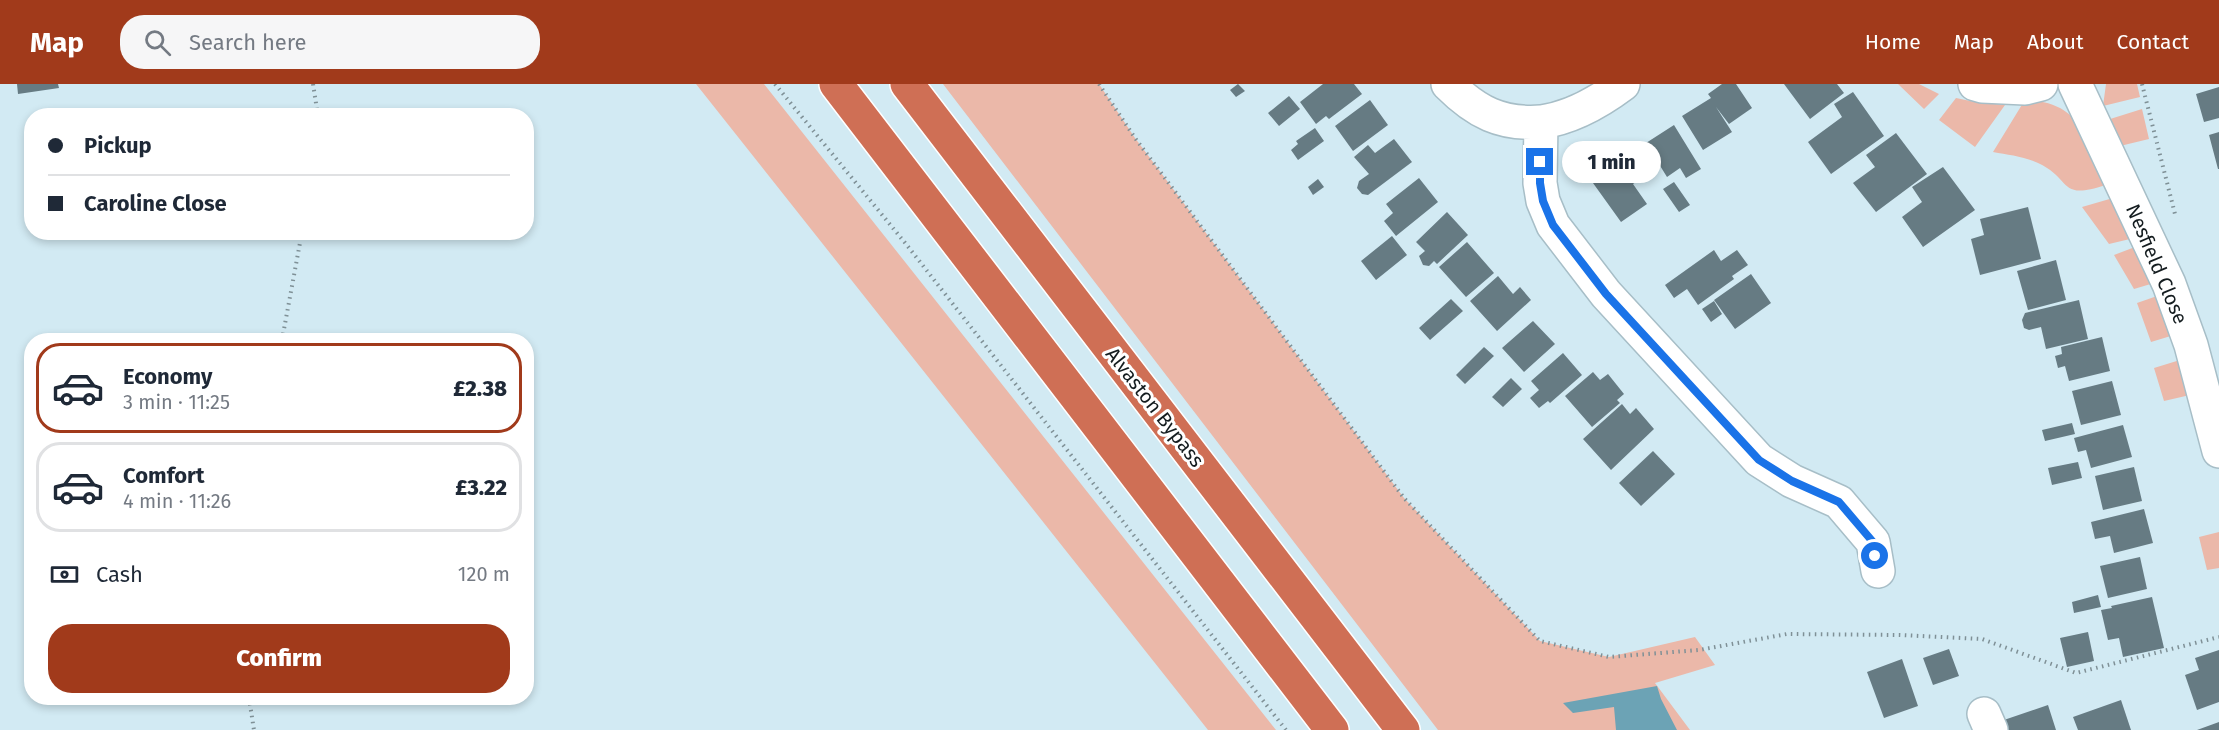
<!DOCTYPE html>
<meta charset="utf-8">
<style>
:root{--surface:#fff;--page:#f6f6f7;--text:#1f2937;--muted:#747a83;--line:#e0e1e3;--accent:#a13a1b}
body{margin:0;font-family:"Fira Sans",sans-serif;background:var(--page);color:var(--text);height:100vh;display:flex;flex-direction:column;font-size:22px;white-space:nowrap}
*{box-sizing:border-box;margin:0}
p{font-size:20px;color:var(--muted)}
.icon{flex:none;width:33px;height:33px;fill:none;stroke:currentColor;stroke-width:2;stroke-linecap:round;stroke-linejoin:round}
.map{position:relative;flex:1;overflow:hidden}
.panel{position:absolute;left:24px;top:249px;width:510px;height:372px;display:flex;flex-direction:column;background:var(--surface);border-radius:24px;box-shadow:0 3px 9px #0003}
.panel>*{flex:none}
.banner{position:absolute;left:24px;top:24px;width:510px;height:132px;border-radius:24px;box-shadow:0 3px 9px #0003;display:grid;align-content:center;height:132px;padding:0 24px;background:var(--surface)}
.end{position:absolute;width:27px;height:27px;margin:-14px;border:8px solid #1a73e8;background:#fff;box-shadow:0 0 0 3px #fff}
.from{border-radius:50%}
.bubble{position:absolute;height:42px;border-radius:21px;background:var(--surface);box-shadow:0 3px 9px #0003;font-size:20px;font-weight:800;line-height:42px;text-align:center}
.banner b{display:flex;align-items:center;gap:21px;height:57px;font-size:22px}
.banner b+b{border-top:2px solid var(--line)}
.banner i{width:15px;height:15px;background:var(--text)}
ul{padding:10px 0 0;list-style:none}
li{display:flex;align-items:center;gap:18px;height:90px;margin:0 12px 9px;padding:0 12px;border:3px solid var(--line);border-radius:24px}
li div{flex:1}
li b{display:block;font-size:22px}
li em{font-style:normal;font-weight:800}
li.active{border-color:var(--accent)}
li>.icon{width:54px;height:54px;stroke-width:1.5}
.pay{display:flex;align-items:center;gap:15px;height:66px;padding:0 24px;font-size:22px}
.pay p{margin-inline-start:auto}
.button{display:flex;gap:12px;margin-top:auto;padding:12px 24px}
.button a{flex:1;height:69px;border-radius:24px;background:var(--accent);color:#fff;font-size:24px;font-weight:800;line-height:69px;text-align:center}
header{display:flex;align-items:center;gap:36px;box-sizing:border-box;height:84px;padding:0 30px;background:var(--accent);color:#fff}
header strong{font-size:28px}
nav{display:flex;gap:33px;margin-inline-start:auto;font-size:21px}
.search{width:420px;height:54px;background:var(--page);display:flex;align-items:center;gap:15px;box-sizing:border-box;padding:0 21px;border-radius:24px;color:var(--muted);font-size:22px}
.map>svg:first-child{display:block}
</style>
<header>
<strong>Map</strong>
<div class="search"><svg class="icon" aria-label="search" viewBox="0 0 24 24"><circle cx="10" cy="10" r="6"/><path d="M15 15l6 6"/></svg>Search here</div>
<nav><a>Home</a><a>Map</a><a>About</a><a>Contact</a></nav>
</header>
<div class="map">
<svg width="2219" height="646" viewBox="0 0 2219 646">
<rect width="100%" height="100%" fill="#d2eaf3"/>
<path fill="#ebb8a9" d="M 696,0 L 764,0 L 1276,646 L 1208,646 Z
M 943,0 L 1099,0 L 1135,54 L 1404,414 L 1540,557 L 1609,573 L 1695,553 L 1715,581 L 1655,599 L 1690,646 L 1438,646 Z
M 1898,0 L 1919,0 L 1939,10 L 1924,25 Z
M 2106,0 L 2137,0 L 2140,13 L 2103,22 Z
M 1956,14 L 1975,18 L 2005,21 L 1975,63 L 1939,36 Z
M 2039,17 C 2052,20 2062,23 2072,33 C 2082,43 2099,86 2106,101 C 2057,117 2073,95 2038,79 C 2023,72 2008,71 1993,68 L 2023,19 Z
M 2142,25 L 2149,55 L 2120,62 L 2107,36 Z
M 2113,114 L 2130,155 L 2109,160 L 2082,123 Z
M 2135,163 L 2154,199 L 2134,205 L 2114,171 Z
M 2160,211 L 2174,251 L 2151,258 L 2137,219 Z
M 2180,276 L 2190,311 L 2164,317 L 2154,284 Z
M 2219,448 L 2219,484 L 2207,486 L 2199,453 Z"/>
<path fill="#6ca3b5" d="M 1657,602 L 1661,615 L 1677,646 L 1616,646 L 1614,623 L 1573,629 L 1563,619 Z"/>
<path fill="#667b83" d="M 17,0 L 58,0 L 59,4 L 18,10 Z
M 1238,0 L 1245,7 L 1236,13 L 1230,6 Z
M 1323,0 L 1354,0 L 1362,10 L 1329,35 L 1326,32 L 1316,40 L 1300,18 Z
M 1722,0 L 1736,0 L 1752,24 L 1729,40 L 1716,23 L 1732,48 L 1703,66 L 1682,32 L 1711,14 L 1708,10 Z
M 1784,0 L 1837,0 L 1844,9 L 1810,35 Z
M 2219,3 L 2219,34 L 2204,38 L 2196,10 Z
M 1853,8 L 1884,52 L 1831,90 L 1808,58 L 1842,33 L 1834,20 Z
M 1289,12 L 1300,25 L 1279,42 L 1268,29 Z
M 1370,16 L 1388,41 L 1353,67 L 1335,42 Z
M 1674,41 L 1701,85 L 1686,94 L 1680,84 L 1667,93 L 1646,59 Z
M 1315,44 L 1324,57 L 1298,76 L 1291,66 L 1298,60 L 1296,57 Z
M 2219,48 L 2219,85 L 2218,85 L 2209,51 Z
M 1896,49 L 1927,90 L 1876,128 L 1853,99 L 1875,83 L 1866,71 Z
M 1394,55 L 1412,78 L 1368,111 L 1362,110 L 1357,104 L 1359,97 L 1369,90 L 1354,73 L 1368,61 L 1375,69 Z
M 1627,68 L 1644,92 L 1633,100 L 1647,120 L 1621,138 L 1593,99 L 1619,81 L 1616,76 Z
M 1943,83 L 1975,126 L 1923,163 L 1902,133 L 1922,118 L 1912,103 Z
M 1419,94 L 1438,118 L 1396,152 L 1384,137 L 1393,129 L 1386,120 Z
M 1318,95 L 1324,103 L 1313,111 L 1308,103 Z
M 1674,98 L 1690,121 L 1679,128 L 1663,105 Z
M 2028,123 L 2041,175 L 1980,191 L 1971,155 L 1984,151 L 1980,135 Z
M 1447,128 L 1468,151 L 1437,180 L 1434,177 L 1429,182 L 1423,181 L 1419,172 L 1425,167 L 1416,158 Z
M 1392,152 L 1407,171 L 1376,196 L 1361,177 Z
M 1467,158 L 1494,189 L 1466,213 L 1439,183 Z
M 1714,166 L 1721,177 L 1737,166 L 1748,181 L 1732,192 L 1734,195 L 1698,221 L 1687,205 L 1674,214 L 1665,201 Z
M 2056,176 L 2066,216 L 2028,226 L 2017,187 Z
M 1751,190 L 1771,219 L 1735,245 L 1714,216 Z
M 1498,192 L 1513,210 L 1520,203 L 1531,216 L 1497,247 L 1470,217 Z
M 1451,215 L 1463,227 L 1430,256 L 1419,244 Z
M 2079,216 L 2088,255 L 2046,265 L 2041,243 L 2029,246 L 2024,244 L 2022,236 L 2025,229 Z
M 1714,217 L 1722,230 L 1711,238 L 1702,225 Z
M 1533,237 L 1555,260 L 1524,288 L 1502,264 Z
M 2102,253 L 2110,287 L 2069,297 L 2065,282 L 2058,284 L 2055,272 L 2062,270 L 2061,263 Z
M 1484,263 L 1494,272 L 1465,300 L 1456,291 Z
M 1563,269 L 1582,291 L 1550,319 L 1548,317 L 1539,324 L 1530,314 L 1539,306 L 1531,297 Z
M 1593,288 L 1600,296 L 1608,290 L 1624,310 L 1617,316 L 1620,319 L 1592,343 L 1565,312 Z
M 1511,294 L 1522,305 L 1503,323 L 1492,313 Z
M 2112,297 L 2121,331 L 2081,341 L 2072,307 Z
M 1622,320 L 1630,330 L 1636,324 L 1654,345 L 1611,386 L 1583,355 Z
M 2072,339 L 2075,350 L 2045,357 L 2042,346 Z
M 2123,341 L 2132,373 L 2091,384 L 2086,366 L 2078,368 L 2074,354 Z
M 1653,367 L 1675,390 L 1641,422 L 1619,399 Z
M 2078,378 L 2082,394 L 2052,401 L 2048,384 Z
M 2134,383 L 2142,417 L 2103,426 L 2095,392 Z
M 2144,425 L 2153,459 L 2114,469 L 2110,452 L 2095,455 L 2091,438 Z
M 2140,473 L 2147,505 L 2108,514 L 2100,482 Z
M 2098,511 L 2101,523 L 2074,529 L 2072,518 Z
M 2152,513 L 2164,564 L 2123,573 L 2119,554 L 2108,556 L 2101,526 L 2112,524 L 2111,522 Z
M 2088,548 L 2094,577 L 2067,583 L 2060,554 Z
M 1949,565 L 1959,592 L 1933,601 L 1923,574 Z
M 2219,566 L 2219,618 L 2197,626 L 2185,591 L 2199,586 L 2195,574 Z
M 1902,575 L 1918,622 L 1884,634 L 1867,588 Z
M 2121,616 L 2131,646 L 2078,646 L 2073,633 Z
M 2048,621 L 2056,646 L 2004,646 L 2001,637 Z
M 2219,638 L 2219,646 L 2197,646 Z"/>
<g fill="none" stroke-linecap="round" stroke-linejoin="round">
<g stroke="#a7bec7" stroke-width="36">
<path id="minor" d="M 1448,0 C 1476,28 1501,41 1541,38
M 1623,0 C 1599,18 1571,34 1541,38 L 1540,99 L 1543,117 L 1553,141 L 1606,210 L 1759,376 L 1792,397 L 1839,418 L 1873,458 L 1878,487
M 1975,0 L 1982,2 L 2025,4 L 2041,0
M 2075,0 L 2169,200 L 2191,261 L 2219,367
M 1984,630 L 1991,646"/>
</g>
<g stroke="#fff" stroke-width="36">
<path id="highway" d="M 836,0 L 1332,646
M 907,0 L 1403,646"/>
</g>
<path stroke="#7f9096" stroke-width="4" stroke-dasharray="1.5 4.5" stroke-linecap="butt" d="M 313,0 L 318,32
M 775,0 L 906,160 L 1286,646
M 1099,0 L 1135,54 L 1404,414 L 1540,557 L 1609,573 L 1699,566 L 1787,550 L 1900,551 L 1982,555 L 2076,589 L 2219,553
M 2142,0 L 2175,130
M 282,256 L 302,148
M 249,614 L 254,646"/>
<use href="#minor" stroke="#fff" stroke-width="33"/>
<use href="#highway" stroke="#cf6f55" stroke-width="33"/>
</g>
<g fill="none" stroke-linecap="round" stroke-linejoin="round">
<path stroke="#1a73e8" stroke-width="8" d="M 1540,78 L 1540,99 L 1543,117 L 1553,141 L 1606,210 L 1759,376 L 1792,397 L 1839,418 L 1873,458 L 1875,472"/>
</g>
<g text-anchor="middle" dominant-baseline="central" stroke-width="6" stroke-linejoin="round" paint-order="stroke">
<g font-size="20" fill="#141c1f" stroke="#fff">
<text transform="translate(2157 180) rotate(67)">Nesfield Close</text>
<text transform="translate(1155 323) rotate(52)">Alvaston Bypass</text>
</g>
</g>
</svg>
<i class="end from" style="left:1875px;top:472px"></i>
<i class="end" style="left:1540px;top:78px"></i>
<div class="bubble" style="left:1562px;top:57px;width:99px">1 min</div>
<div class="banner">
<b><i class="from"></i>Pickup</b>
<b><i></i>Caroline Close</b>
</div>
<section class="panel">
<ul>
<li class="active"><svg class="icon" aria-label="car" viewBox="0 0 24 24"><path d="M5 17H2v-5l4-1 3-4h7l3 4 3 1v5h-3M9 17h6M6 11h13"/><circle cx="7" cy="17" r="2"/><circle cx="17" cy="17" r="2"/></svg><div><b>Economy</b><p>3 min · 11:25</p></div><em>£2.38</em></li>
<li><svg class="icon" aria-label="car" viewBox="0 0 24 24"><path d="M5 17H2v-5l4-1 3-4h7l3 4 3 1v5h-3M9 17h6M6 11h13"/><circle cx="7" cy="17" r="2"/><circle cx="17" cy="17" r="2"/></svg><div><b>Comfort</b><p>4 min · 11:26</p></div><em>£3.22</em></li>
</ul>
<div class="pay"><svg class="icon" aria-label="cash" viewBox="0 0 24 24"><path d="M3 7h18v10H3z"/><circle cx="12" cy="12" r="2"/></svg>Cash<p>120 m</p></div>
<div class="button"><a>Confirm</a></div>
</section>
</div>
